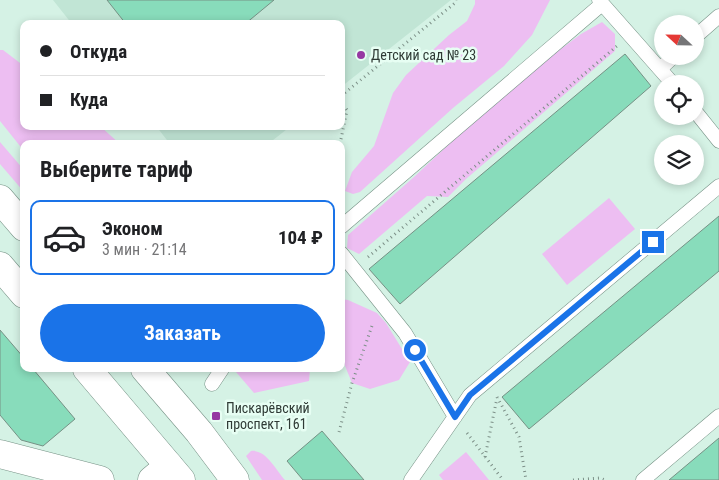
<!DOCTYPE html>
<html lang="ru">
<meta charset="utf-8">
<style>
:root{--surface:#fff;--page:#f2f2f2;--text:#202124;--muted:#757577;--line:#e0e0e0;--accent:#1a73e8}
body{margin:0;font-family:"Roboto Condensed",sans-serif;background:var(--page);color:var(--text);height:100vh;display:flex;flex-direction:column;font-size:19px;white-space:nowrap}
*{box-sizing:border-box;margin:0}
p{font-size:16px;color:var(--muted)}
.icon{flex:none;width:28px;height:28px;fill:none;stroke:currentColor;stroke-width:2;stroke-linecap:round;stroke-linejoin:round}
.map{position:relative;flex:1;overflow:hidden}
.side{position:absolute;left:20px;top:140px;width:325px;height:232px;display:flex;flex-direction:column;background:var(--surface);border-radius:10px;box-shadow:0 2px 8px #0003}
.side>*{flex:none}
.top-card{position:absolute;left:20px;top:20px;width:325px;height:110px;border-radius:10px;box-shadow:0 2px 8px #0003;display:grid;align-content:center;height:110px;padding:0 20px;background:var(--surface)}
.needle{width:32px;rotate:292deg}
.tools{position:absolute;left:654px;top:15px;display:grid;gap:10px}
.tools a{display:grid;place-items:center;width:50px;height:50px;border-radius:50%;background:var(--surface);box-shadow:0 2px 8px #0003;font-size:25px}
.end{position:absolute;width:22px;height:22px;margin:-11px;border:6px solid #1a73e8;background:#fff;box-shadow:0 0 0 2px #fff}
.from{border-radius:50%}
.top-card b{display:flex;align-items:center;gap:18px;height:48px;font-size:19px}
.top-card b+b{border-top:1px solid var(--line)}
.top-card i{width:12px;height:12px;background:var(--text)}
ul{padding:0;list-style:none}
li{display:flex;align-items:center;gap:15px;height:75px;margin:0 10px 8px;padding:0 10px;border:2px solid transparent;border-radius:10px}
li div{flex:1}
li b{display:block;font-size:19px}
li em{font-style:normal;font-weight:700}
li.selected{border-color:var(--accent)}
li>.icon{width:45px;height:45px;stroke-width:1.5}
h2{padding:0 20px;font-size:22px;line-height:60px}
.cta{display:flex;gap:10px;margin-top:auto;padding:10px 20px}
.cta a{flex:1;height:58px;border-radius:30px;background:var(--accent);color:#fff;font-size:20px;font-weight:700;line-height:58px;text-align:center}
.map>svg:first-child{display:block}
</style>
<div class="map">
<svg width="719" height="480" viewBox="0 0 719 480">
<rect width="100%" height="100%" fill="#d5f2e5"/>
<path fill="#c1e5d5" d="M 53,0 L 451,0 L 341,87 L 341,24 L 72,24 Z
M 156,126 L 291,126 L 268,144 L 170,144 Z"/>
<path fill="#edbef2" d="M 475,0 L 550,0 L 532,35 L 504,66 L 453,108 L 360,192 L 353,194 L 345,191 L 352,172 L 374,146 L 393,93 L 406,75 L 449,35 L 467,21 L 475,4 Z
M 602,22 L 615,34 L 615,51 L 466,179 L 448,197 L 427,196 L 359,254 L 347,248 L 348,235 L 414,177 L 510,87 L 581,34 Z
M 0,50 L 3,50 L 24,66 L 24,126 L 100,126 L 120,144 L 24,144 L 24,151 L 0,121 Z
M 0,142 L 24,170 L 24,192 L 0,164 Z
M 609,198 L 635,229 L 567,285 L 542,254 Z
M 341,299 L 348,300 L 377,313 L 386,323 L 410,362 L 399,380 L 370,389 L 352,383 L 341,356 Z
M 239,369 L 310,369 L 309,381 L 254,393 L 236,372 Z
M 251,451 C 266,449 276,470 285,480 L 262,480 L 246,456 Z
M 466,452 L 489,480 L 443,480 L 439,475 Z"/>
<path fill="#88dcbb" stroke="#769185" d="M 107,0 L 274,0 L 245,24 L 126,24 Z
M 625,54 L 651,86 L 400,304 L 369,269 Z
M 719,216 L 719,271 L 529,429 L 502,397 Z
M 0,330 L 24,358 L 24,369 L 33,369 L 75,419 L 43,446 L 21,440 L 0,415 Z
M 322,431 L 364,480 L 303,480 L 287,461 Z
M 719,438 L 719,480 L 669,480 Z"/>
<g fill="none" stroke-linecap="round" stroke-linejoin="round">
<g stroke="#779286" stroke-width="15">
<path id="service" d="M 599,0 L 673,84
M 695,37 L 719,16
M 660,69 L 674,56
M 695,111 L 719,141
M 341,227 L 602,4
M 341,253 L 405,333 L 455,417
M 212,384 L 222,369
M 411,480 L 470,395 L 719,186
M 643,480 L 719,416"/>
</g>
<g stroke="#779286" stroke-width="29">
<path id="minor" d="M 0,454 L 100,480
M 152,480 L 169,466"/>
</g>
<g stroke="#779286" stroke-width="29">
<path id="secondary" d="M 0,199 L 24,227
M 0,266 L 24,294
M 87,369 L 181,480
M 145,369 L 199,432 L 235,480"/>
</g>
<path stroke="#7d9088" stroke-width="3" stroke-dasharray="1 4" stroke-linecap="butt" d="M 341,96 L 455,3 L 456,0
M 340,144 L 347,110 L 341,102
M 368,257 L 617,46
M 497,397 L 519,437 L 526,480
M 339,432 L 352,383 L 373,323
M 467,433 L 503,480
M 485,457 L 497,398
M 573,480 L 600,478 L 605,480"/>
<use href="#service" stroke="#fff" stroke-width="14"/>
<use href="#minor" stroke="#fff" stroke-width="28"/>
<use href="#secondary" stroke="#fff" stroke-width="28"/>
</g>
<g fill="none" stroke-linecap="round" stroke-linejoin="round">
<path stroke="#1a73e8" stroke-width="6" d="M 415,350 L 455,417 L 470,395 L 653,242"/>
</g>
<g fill="#9639a2" stroke="#e7fef3" stroke-width="2">
<circle cx="361" cy="55" r="5"/>
<rect x="211" y="411" width="10" height="10" rx="2.5"/>
</g>
<g text-anchor="middle" dominant-baseline="central" stroke-width="5" stroke-linejoin="round" paint-order="stroke">
<g font-size="14" fill="#2f3a35" stroke="#e7fef3" text-anchor="start">
<text x="371" y="55">Детский сад № 23</text>
<text x="226" y="408">Пискарёвский<tspan x="226" dy="16">проспект, 161</tspan></text>
</g>
</g>
</svg>
<div class="tools">
<a><svg class="needle" viewBox="-14 -14 28 28"><path d="M0-13l5 13h-10z" fill="#e53935"/><path d="M0 13l5-13h-10z" fill="#757577"/></svg></a>
<a><svg class="icon" aria-label="locate" viewBox="0 0 24 24"><circle cx="12" cy="12" r="6"/><path d="M12 2v4M12 18v4M2 12h4M18 12h4"/></svg></a>
<a><svg class="icon" aria-label="layers" viewBox="0 0 24 24"><path d="M12 4l9 5-9 5-9-5zM3 14l9 5 9-5"/></svg></a>
</div>
<i class="end from" style="left:415px;top:350px"></i>
<i class="end" style="left:653px;top:242px"></i>
<div class="top-card">
<b><i class="from"></i>Откуда</b>
<b><i></i>Куда</b>
</div>
<section class="side">
<h2>Выберите тариф</h2>
<ul>
<li class="selected"><svg class="icon" aria-label="car" viewBox="0 0 24 24"><path d="M5 17H2v-5l4-1 3-4h7l3 4 3 1v5h-3M9 17h6M6 11h13"/><circle cx="7" cy="17" r="2"/><circle cx="17" cy="17" r="2"/></svg><div><b>Эконом</b><p>3 мин · 21:14</p></div><em>104 ₽</em></li>
</ul>
<div class="cta"><a>Заказать</a></div>
</section>
</div>
